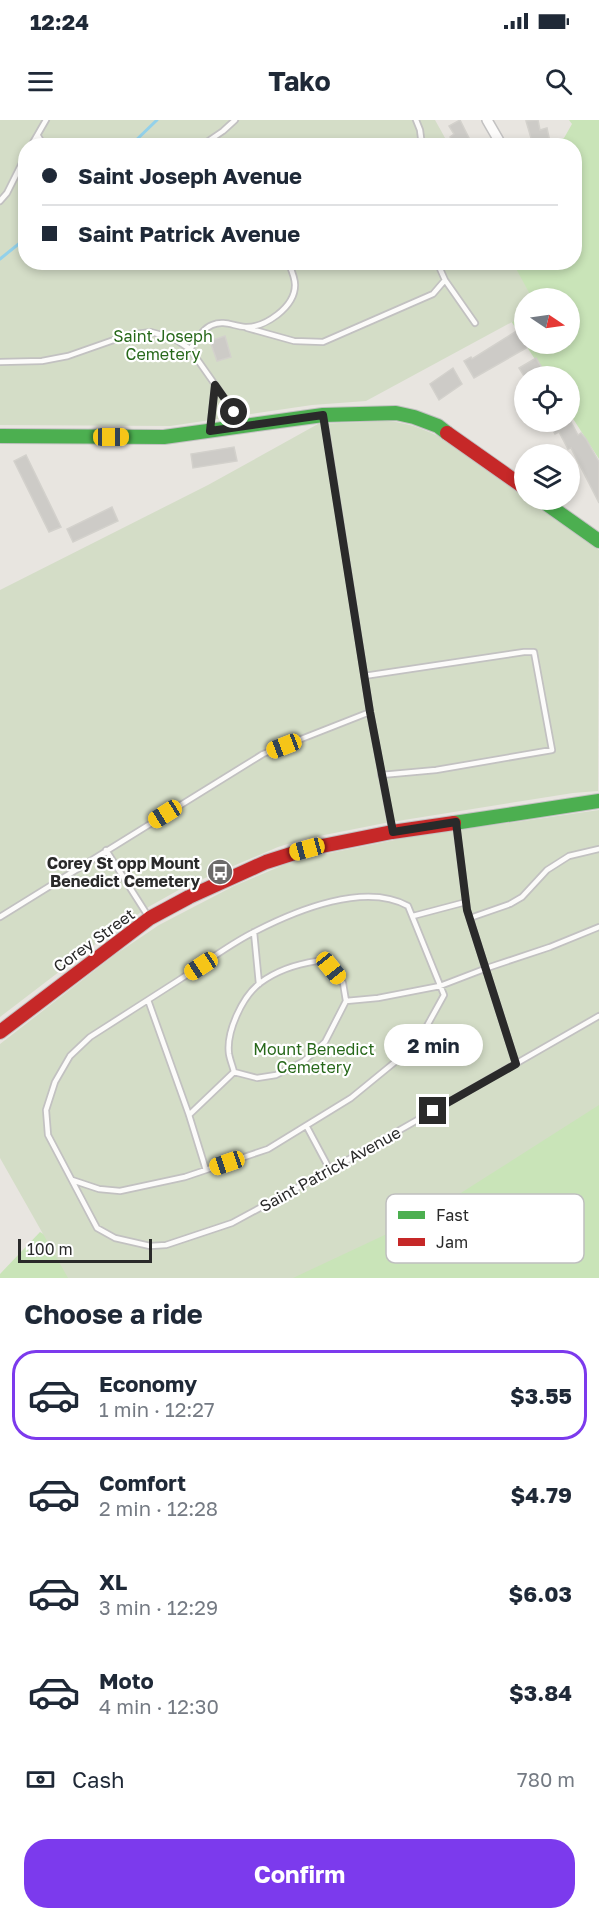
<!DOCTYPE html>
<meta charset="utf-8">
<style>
:root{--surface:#fff;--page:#f6f6f7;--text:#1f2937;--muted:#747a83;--line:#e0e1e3;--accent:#7c3aed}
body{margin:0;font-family:"Golos Text",sans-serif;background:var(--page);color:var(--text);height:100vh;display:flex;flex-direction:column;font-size:22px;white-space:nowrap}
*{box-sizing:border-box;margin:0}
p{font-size:20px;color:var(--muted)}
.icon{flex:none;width:33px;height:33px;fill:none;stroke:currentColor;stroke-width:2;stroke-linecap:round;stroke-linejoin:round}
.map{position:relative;height:1158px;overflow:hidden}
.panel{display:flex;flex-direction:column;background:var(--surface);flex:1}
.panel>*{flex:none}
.banner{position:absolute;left:18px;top:18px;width:564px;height:132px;border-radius:24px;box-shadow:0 3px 9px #0003;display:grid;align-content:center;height:132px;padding:0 24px;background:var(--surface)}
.needle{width:39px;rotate:103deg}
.buttons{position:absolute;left:514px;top:168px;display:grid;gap:12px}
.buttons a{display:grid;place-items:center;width:66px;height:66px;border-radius:50%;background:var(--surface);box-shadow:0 3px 9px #0003;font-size:30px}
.scale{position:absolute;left:18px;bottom:15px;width:134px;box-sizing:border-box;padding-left:6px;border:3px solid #2a2a2a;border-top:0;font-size:16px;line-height:21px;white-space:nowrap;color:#2a2a2a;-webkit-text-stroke:4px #fff;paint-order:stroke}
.end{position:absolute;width:27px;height:27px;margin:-14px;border:8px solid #2a2a2a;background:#fff;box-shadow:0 0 0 3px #fff}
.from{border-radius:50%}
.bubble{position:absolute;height:42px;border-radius:21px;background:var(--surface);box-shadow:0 3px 9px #0003;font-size:20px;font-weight:700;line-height:42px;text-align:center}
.car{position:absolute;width:18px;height:36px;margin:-18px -9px;border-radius:8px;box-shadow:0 0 4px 2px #0007;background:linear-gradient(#f5c518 24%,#345 0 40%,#f5c518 0 76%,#345 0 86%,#f5c518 0)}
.banner b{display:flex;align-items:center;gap:21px;height:57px;font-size:22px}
.banner b+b{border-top:2px solid var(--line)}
.banner i{width:15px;height:15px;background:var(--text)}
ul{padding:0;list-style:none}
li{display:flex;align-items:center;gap:18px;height:90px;margin:0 12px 9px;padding:0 12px;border:3px solid transparent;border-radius:24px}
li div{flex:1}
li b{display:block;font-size:22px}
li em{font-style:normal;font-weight:700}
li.selected{border-color:var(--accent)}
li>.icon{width:54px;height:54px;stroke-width:1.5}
h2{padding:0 24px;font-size:27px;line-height:72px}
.pay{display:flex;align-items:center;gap:15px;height:66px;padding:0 24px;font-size:22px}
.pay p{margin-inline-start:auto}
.primary-button{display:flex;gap:12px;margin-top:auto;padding:12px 24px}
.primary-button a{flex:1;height:69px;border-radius:24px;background:var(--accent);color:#fff;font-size:24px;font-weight:700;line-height:69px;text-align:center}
.status{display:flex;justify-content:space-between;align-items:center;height:42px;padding:0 30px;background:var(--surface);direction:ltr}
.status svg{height:16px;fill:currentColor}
header{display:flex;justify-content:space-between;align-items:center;height:78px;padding:0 24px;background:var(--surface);font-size:27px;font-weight:700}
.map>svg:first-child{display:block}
</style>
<div class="status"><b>12:24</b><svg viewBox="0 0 49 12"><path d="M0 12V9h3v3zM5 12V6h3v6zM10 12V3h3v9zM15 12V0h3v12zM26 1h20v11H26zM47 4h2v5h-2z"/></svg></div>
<header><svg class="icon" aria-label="menu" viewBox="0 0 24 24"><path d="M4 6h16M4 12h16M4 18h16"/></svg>Tako<svg class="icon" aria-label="search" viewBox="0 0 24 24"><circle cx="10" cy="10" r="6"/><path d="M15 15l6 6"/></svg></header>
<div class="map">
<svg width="599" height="1158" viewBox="0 0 599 1158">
<rect width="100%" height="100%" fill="#e8e5e0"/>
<path fill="#c9e4b8" d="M 569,0 L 599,0 L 599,339 L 570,294 L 570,256 L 546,256 L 525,224 L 570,224 L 570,178 L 525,178 L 525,223 L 511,201 L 499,143 L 574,142 L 574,26 L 535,25 L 564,18 L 572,4 Z
M 599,939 L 599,1158 L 0,1158 L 0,1154 L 40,1112 L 73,1131 Z"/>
<path fill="#d4ddc7" d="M 0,0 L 435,0 L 449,25 L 26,26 L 26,142 L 513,143 L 532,178 L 525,178 L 525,195 L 366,281 L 312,285 L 170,306 L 0,305 Z
M 387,301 C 441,305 483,347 525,377 L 525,380 L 529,380 L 599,430 L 598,671 L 573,673 L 385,703 L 304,719 L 278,727 L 184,767 L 150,786 L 102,819 L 0,897 L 0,470 L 208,365 L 318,304 Z
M 599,690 L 599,985 L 423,1097 L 293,1158 L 68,1158 L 0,1038 L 0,924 L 116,834 L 159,805 L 234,766 L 286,744 L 310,737 L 405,718 Z"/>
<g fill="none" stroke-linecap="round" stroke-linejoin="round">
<path stroke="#93d1ea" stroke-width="3" d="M 130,26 L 157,0
M 0,139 L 26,118"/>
</g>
<path fill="#cdcbc7" stroke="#d3d1cc" stroke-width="1.5" d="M 460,0 L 470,20 L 461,26 L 455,26 L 450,17 L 454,14 L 449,6 Z
M 538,0 L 540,10 L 547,8 L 550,22 L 533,25 L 526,1 Z
M 518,210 L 528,227 L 474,258 L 464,241 L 471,237 L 472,239 Z
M 225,216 L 231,237 L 217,241 L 210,221 Z
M 536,238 L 547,256 L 524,256 L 519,248 Z
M 453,248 L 462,264 L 439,280 L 430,264 Z
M 548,302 L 571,302 L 578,315 L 581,313 L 586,319 L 599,342 L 599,383 L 571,328 L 568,329 L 559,312 L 555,314 Z
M 234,327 L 237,341 L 193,348 L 191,334 Z
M 26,335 L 61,407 L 49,412 L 14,341 Z
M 112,387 L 118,401 L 73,422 L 67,409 Z"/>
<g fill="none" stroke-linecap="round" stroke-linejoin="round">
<g stroke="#c2c1c1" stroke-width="8">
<path id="lane" d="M 416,0 L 420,10 L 422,26
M 38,16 L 44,26
M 31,26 L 46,0
M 201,26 L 223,11 L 235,0
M 0,81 L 7,73 L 26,35
M 437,142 L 445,160 L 475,203
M 247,208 L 294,221 L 323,222 L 433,174 L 445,160
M 190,229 C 196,221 202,209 212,205 C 224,200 233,206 245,207 C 265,208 295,187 295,165 C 295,157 291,149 288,142
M 0,242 L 42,241 L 68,236 L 128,215 L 151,212 L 173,218 L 190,229 L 242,303
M 324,298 L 370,592 L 392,709
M 210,310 L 215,265
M 364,556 L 524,532 L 534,532 L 552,630 L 436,650 L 381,655
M 456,704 L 467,790 L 516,944
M 106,730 L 148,796
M 413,796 L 466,782
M 0,797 L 263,634 L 370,592
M 470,798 L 510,784 L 522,777 L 547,750 L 569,736 L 599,729
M 254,812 L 259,864
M 317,841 L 331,848 L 343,863 L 346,881 L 325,922 L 304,941 L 276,955 L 257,958 L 234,952 C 233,947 230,940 229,934 C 226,912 242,877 260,863 C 276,851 297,844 317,841 Z
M 148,880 L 189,995 L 206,1050
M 346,881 L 378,878 L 440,866 L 487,848 L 550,827 L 599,807
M 189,995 L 234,952
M 307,1007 L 330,1050
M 72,1060 L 99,1069 L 120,1071 L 185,1057 L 268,1029 L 351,978 L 417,924 L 444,875 L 408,786 C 365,762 297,790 256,811 C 229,824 204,844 179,860 C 149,879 120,898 90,917 L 70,936 L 55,962 L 46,990 L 48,1015 L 97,1108 L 115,1118 L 150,1126 L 166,1125 L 232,1103 L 330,1050 L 599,896"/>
</g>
<g stroke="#c2c1c1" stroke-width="12">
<path id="street" d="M 487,0 L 502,26"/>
</g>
<g stroke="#c2c1c1" stroke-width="16">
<path id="fast" d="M 0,316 L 164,317 L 323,295 L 396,293 L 414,297 L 438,306 L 447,313
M 541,380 L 599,421
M 454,703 L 599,681"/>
</g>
<g stroke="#c2c1c1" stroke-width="16">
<path id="jam" d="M 447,313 L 525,368
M 0,912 L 150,798 L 189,777 L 266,742 L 307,729 L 392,712 L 454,703"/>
</g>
<use href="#lane" stroke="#fcfbfa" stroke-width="4.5"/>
<use href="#street" stroke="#fcfbfa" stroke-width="9"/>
<use href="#fast" stroke="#4caf50" stroke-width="14"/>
<use href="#jam" stroke="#c62828" stroke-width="14"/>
</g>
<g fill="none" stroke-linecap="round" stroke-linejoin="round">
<path stroke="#2a2a2a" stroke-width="8" d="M 234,292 L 215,265 L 210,311 L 323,295 L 370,592 L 393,712 L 456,702 L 467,790 L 516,944 L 433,991"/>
</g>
<defs>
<g id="bus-disc" transform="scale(1.35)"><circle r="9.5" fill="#6c6b6a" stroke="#fff"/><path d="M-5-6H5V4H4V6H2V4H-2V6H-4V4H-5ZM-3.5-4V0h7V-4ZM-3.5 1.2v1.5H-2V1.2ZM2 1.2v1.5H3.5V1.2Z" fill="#fff"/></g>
</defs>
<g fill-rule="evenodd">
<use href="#bus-disc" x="220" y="752"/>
</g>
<g text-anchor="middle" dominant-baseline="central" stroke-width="4.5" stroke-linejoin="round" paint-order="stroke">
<g font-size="16" fill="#27681a" stroke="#fff">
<text x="163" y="216">Saint Joseph<tspan x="163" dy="18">Cemetery</tspan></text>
<text x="314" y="929">Mount Benedict<tspan x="314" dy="18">Cemetery</tspan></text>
</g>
<g font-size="16" font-weight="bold" fill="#2a2a2a" stroke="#fff" text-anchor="end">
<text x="200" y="743">Corey St opp Mount<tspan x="200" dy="18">Benedict Cemetery</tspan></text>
</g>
<g font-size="16" fill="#2a2a2a" stroke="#fff">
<text transform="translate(94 820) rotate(-36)">Corey Street</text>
<text transform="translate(330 1049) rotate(-29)">Saint Patrick Avenue</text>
</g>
</g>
<rect x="386" y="1074" width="198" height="69" rx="9" fill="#fff" stroke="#bfbfbf" stroke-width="1.5"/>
<rect x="398" y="1091" width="27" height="8" fill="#4caf50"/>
<rect x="398" y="1118" width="27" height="8" fill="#c62828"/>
<g font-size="16" fill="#2a2a2a">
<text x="436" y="1101">Fast</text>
<text x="436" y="1128">Jam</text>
</g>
</svg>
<div class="buttons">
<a><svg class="needle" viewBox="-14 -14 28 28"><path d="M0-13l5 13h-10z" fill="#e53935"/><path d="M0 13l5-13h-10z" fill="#747a83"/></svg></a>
<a><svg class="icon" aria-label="locate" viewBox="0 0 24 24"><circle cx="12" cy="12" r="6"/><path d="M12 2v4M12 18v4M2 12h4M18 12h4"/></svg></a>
<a><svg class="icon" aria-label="layers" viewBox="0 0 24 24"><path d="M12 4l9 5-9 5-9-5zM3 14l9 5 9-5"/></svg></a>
</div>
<div class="scale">100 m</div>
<i class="end from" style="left:234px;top:292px"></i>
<i class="end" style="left:433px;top:991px"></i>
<div class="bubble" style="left:384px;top:904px;width:99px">2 min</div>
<i class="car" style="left:111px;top:317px;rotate:90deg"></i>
<i class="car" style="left:284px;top:626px;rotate:249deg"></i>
<i class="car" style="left:165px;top:694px;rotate:238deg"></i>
<i class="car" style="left:307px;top:729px;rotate:255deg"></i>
<i class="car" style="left:201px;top:846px;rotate:237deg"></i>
<i class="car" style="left:331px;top:848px;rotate:141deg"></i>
<i class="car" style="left:227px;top:1043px;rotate:251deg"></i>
<div class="banner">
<b><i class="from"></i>Saint Joseph Avenue</b>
<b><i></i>Saint Patrick Avenue</b>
</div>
</div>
<section class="panel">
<h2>Choose a ride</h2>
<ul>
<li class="selected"><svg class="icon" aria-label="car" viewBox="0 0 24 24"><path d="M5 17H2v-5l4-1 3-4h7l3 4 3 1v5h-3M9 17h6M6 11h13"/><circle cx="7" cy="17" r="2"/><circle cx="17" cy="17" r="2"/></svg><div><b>Economy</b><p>1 min · 12:27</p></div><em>$3.55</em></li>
<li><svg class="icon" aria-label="car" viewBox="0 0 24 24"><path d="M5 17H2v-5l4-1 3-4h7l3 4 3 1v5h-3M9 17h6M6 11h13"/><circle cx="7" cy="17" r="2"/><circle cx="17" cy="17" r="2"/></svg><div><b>Comfort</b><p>2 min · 12:28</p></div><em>$4.79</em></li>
<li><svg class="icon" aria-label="car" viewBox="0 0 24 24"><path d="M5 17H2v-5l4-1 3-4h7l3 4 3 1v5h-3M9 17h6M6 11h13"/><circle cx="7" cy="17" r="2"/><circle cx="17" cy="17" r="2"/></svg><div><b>XL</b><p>3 min · 12:29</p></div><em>$6.03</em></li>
<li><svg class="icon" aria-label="car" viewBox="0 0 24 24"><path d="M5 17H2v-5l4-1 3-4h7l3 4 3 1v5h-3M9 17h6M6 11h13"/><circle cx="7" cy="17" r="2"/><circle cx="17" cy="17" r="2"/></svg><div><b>Moto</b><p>4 min · 12:30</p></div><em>$3.84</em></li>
</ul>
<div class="pay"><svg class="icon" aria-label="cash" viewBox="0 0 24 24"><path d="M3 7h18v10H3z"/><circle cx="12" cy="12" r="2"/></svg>Cash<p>780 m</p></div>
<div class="primary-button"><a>Confirm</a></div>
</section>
